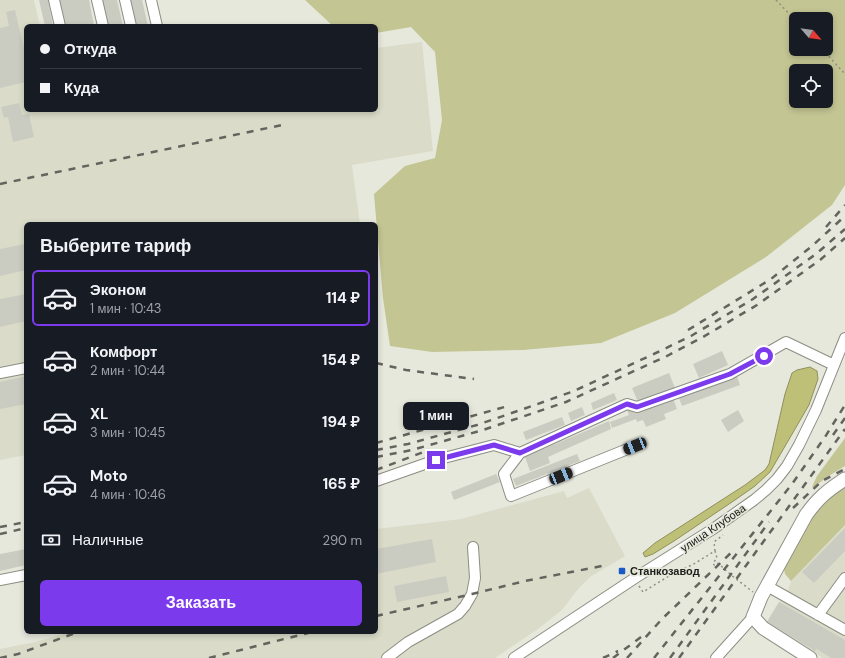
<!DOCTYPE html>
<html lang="ru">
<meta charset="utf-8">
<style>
:root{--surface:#171b24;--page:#20242c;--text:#f1f3f6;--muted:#9ea1a6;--line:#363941;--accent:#7c3aed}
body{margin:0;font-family:"DM Sans",sans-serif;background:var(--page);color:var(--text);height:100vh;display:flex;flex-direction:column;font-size:15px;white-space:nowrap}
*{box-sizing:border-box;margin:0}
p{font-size:13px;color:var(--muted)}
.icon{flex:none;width:22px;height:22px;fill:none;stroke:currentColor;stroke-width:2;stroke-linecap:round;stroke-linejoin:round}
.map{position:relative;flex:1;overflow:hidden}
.panel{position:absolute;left:24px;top:222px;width:354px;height:412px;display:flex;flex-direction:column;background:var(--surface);border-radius:6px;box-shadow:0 2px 6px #0003}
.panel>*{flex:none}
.banner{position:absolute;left:24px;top:24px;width:354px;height:88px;border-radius:6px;box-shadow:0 2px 6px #0003;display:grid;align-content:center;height:88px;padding:0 16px;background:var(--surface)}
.needle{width:26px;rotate:118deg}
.fabs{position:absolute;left:789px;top:12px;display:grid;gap:8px}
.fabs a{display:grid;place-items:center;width:44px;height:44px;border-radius:6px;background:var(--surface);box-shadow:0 2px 6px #0003;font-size:20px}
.end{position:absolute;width:18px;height:18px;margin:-9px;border:5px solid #7c3aed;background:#fff;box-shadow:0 0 0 2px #fff}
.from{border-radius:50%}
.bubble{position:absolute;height:28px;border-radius:6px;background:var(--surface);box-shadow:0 2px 6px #0003;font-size:13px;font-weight:700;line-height:28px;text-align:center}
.car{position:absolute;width:12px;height:24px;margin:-12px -6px;border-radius:5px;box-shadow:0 0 3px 1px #0007;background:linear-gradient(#222 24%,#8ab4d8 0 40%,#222 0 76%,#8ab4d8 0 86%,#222 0)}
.banner b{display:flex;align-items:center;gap:14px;height:38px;font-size:15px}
.banner b+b{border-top:1px solid var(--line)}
.banner i{width:10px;height:10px;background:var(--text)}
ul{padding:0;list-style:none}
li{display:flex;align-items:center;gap:12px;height:56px;margin:0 8px 6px;padding:0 8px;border:2px solid transparent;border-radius:6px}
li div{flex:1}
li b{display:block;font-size:15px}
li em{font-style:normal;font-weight:700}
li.active{border-color:var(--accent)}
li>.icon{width:36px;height:36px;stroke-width:1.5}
h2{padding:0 16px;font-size:18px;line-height:48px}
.pay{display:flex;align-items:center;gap:10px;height:44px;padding:0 16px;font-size:15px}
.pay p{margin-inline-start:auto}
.action{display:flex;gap:8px;margin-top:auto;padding:8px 16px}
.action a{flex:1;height:46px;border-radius:6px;background:var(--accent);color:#fff;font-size:16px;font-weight:700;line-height:46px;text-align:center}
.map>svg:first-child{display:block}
</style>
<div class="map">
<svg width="845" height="658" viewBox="0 0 845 658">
<rect width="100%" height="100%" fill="#e7e8dc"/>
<path fill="#dadcc9" d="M 0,0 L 34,0 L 40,26 L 26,26 L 26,110 L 376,110 L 376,48 L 422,42 L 433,151 L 352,165 L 360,224 L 26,224 L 26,455 L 0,460 Z
M 589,488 L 625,556 L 590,577 L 579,588 L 562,610 L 538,629 L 495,658 L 0,658 L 0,649 L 35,642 L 71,632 L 376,632 L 376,529 L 461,519 L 564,491 L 567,498 Z
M 845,525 L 845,658 L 823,658 L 766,623 L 779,602 L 787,593 L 791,581 Z"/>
<path fill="#c3c593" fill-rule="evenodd" d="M 305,0 L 845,0 L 845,185 L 832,205 L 766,257 L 675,313 L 601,343 L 523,350 L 432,352 L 390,346 L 383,298 L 374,194 L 405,166 L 435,158 L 442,120 L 435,52 L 411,27 L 376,33 L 376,26 L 333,26 ZM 796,19 L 826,19 L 826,49 L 796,49 ZM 796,71 L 826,71 L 826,101 L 796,101 Z
M 845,438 L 845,466 L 827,477 L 814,487 L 812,487 L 817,476 Z
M 845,485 L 845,525 L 791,581 L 785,574 L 784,569 L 812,516 L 822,503 Z"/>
<path fill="#bec077" stroke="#8f905c" d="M 810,367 L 817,371 L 818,379 L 809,405 L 770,472 L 755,486 L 735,500 L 674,541 L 653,554 L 645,557 L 643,553 L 655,543 L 745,485 L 765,470 L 769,464 L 785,394 L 792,373 L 797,370 Z"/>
<path fill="#cbccc1" d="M 39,0 L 48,0 L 53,26 L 45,26 Z
M 59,0 L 89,0 L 94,26 L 64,26 Z
M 101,0 L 117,0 L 123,26 L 107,26 Z
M 127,0 L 142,0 L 148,26 L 133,26 Z
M 15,10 L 26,57 L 26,82 L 0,88 L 0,28 L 9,26 L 6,12 Z
M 19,103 L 22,115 L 29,114 L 34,137 L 13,142 L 8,117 L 4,118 L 1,107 Z
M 25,244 L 26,249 L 26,270 L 0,276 L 0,249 Z
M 26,294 L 26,321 L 0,327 L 0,299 Z
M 722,351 L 728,365 L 699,378 L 693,364 Z
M 669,373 L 675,388 L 638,402 L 632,388 Z
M 26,376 L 26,404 L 0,409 L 0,382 Z
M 737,376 L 740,385 L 682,406 L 679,398 Z
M 614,393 L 617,400 L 593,410 L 591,403 Z
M 673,398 L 677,409 L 664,414 L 666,419 L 646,427 L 643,420 L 637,422 L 636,419 L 612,428 L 610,422 L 629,415 L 627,410 L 632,408 L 634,413 Z
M 582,407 L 585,415 L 571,421 L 568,413 Z
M 738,410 L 744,421 L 728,432 L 721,420 Z
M 562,417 L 565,425 L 526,440 L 523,432 Z
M 609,421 L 611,429 L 548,457 L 550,463 L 530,471 L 525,457 Z
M 577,454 L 580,461 L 516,486 L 513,479 Z
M 496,474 L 500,482 L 454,500 L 451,492 Z
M 845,528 L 845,551 L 814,583 L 802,572 Z
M 432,539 L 436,562 L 376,574 L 376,549 Z
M 26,549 L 26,565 L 0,571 L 0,554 Z
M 446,576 L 449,592 L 397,602 L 394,586 Z
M 779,602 L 845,640 L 845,658 L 831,658 L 817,649 L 815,651 L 767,622 Z"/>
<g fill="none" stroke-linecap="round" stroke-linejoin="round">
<g stroke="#8c8d83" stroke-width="12">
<path id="minor" d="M 54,0 L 60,26
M 97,0 L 103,26
M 125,0 L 131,26
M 151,0 L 157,26
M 0,373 L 26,368
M 520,453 L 504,474 L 511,496 L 635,446
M 376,481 L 436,460 L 494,445 L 520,453 L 627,404 L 637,407 L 730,374 L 786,342 L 834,365
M 0,580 L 26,575
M 767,586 L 845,630
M 818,615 L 845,578
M 387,658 L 408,642 L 458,614 L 465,606 L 472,594 L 475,578 L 473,547
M 514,658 L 635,578 L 713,529 L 754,500 L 766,490 L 777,479 L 787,466 L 799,445 L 816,410 L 845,338
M 716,658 L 753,617"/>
</g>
<g stroke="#8c8d83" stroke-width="15">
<path id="major" d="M 810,658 L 763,628 L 753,617 L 761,597 L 806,515 C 818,498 828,490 845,479"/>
</g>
<path stroke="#8f9087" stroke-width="1.5" stroke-dasharray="2 3" stroke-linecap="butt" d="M 776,0 L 796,21
M 822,49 L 845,74
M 715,551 L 714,542 L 723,535
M 639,586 L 643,592 L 677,571 L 692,565 L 715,551 L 717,558 L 713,563 L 714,565 L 717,563 L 719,564 L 731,575 L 753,592"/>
<use href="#minor" stroke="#fff" stroke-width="10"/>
<use href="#major" stroke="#fff" stroke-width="13"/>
<path stroke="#64645e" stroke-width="2.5" stroke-dasharray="7 7" stroke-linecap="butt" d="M 0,184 L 287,124
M 826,227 L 845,205
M 688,330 L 771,279 L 812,246 L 845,216
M 376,363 L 406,370 L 474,379
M 833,435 L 845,418
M 376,443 L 508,406
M 376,450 L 408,444 L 477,425 L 532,406 L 574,391 L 658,352 L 691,336 L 753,299 L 816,254 L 845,229
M 376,457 L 412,450 L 483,430 L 566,402 L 667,356 L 703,337 L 757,305 L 820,260 L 845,238
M 376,470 L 429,450
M 793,508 L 822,481 L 845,469
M 0,527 L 26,522
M 0,534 L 26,528
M 376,616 L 472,594 L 525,581 L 602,566
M 0,658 L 18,654 L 78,632
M 209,658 L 312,632
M 603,658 L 618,651
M 613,658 L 641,637
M 627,658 L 662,619 L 735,549
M 654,658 L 792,484 L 825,437 L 845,405
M 670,658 L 769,522
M 679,658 L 845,429"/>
</g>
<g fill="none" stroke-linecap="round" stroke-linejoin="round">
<path stroke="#7c3aed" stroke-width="5" d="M 436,460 L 494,445 L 520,453 L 627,404 L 637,407 L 730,374 L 764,356"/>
</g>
<rect fill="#1a5bc7" stroke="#e7e8dc" stroke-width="1.5" x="618" y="567" width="8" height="8" rx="2"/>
<g text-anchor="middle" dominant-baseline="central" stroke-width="3.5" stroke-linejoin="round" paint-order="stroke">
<g font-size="11" fill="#20201c" stroke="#e7e8dc">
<text transform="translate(713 528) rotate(-34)">улица Клубова</text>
</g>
<g font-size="11" font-weight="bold" fill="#20201c" stroke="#e7e8dc" text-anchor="start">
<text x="630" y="571">Станкозавод</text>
</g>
</g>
</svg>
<div class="fabs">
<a><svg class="needle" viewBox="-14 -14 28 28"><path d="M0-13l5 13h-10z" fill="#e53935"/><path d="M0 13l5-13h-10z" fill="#9ea1a6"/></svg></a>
<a><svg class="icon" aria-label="locate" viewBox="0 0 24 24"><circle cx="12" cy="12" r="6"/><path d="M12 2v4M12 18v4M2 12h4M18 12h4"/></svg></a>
</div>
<i class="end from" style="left:764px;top:356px"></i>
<i class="end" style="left:436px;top:460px"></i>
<div class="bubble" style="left:403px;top:402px;width:66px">1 мин</div>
<i class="car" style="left:635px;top:446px;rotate:248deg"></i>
<i class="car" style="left:561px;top:476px;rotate:68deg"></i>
<div class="banner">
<b><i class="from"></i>Откуда</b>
<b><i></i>Куда</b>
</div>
<section class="panel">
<h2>Выберите тариф</h2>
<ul>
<li class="active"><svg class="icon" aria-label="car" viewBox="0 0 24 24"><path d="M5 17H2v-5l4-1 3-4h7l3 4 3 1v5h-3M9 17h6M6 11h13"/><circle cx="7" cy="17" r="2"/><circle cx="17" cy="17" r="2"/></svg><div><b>Эконом</b><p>1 мин · 10:43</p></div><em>114 ₽</em></li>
<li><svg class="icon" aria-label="car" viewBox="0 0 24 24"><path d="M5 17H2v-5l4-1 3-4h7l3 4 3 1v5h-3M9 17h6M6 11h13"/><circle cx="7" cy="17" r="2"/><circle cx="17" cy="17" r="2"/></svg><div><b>Комфорт</b><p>2 мин · 10:44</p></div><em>154 ₽</em></li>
<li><svg class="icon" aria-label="car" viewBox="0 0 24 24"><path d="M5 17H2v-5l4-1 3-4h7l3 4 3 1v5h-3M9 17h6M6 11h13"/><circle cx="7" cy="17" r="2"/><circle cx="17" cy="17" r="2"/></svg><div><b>XL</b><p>3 мин · 10:45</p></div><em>194 ₽</em></li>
<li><svg class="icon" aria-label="car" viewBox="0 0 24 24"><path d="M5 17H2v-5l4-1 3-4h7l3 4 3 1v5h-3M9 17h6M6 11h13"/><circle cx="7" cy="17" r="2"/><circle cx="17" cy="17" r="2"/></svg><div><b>Moto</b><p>4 мин · 10:46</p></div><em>165 ₽</em></li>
</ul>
<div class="pay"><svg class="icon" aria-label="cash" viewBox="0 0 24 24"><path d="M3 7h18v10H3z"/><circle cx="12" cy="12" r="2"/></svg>Наличные<p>290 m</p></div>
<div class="action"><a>Заказать</a></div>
</section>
</div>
